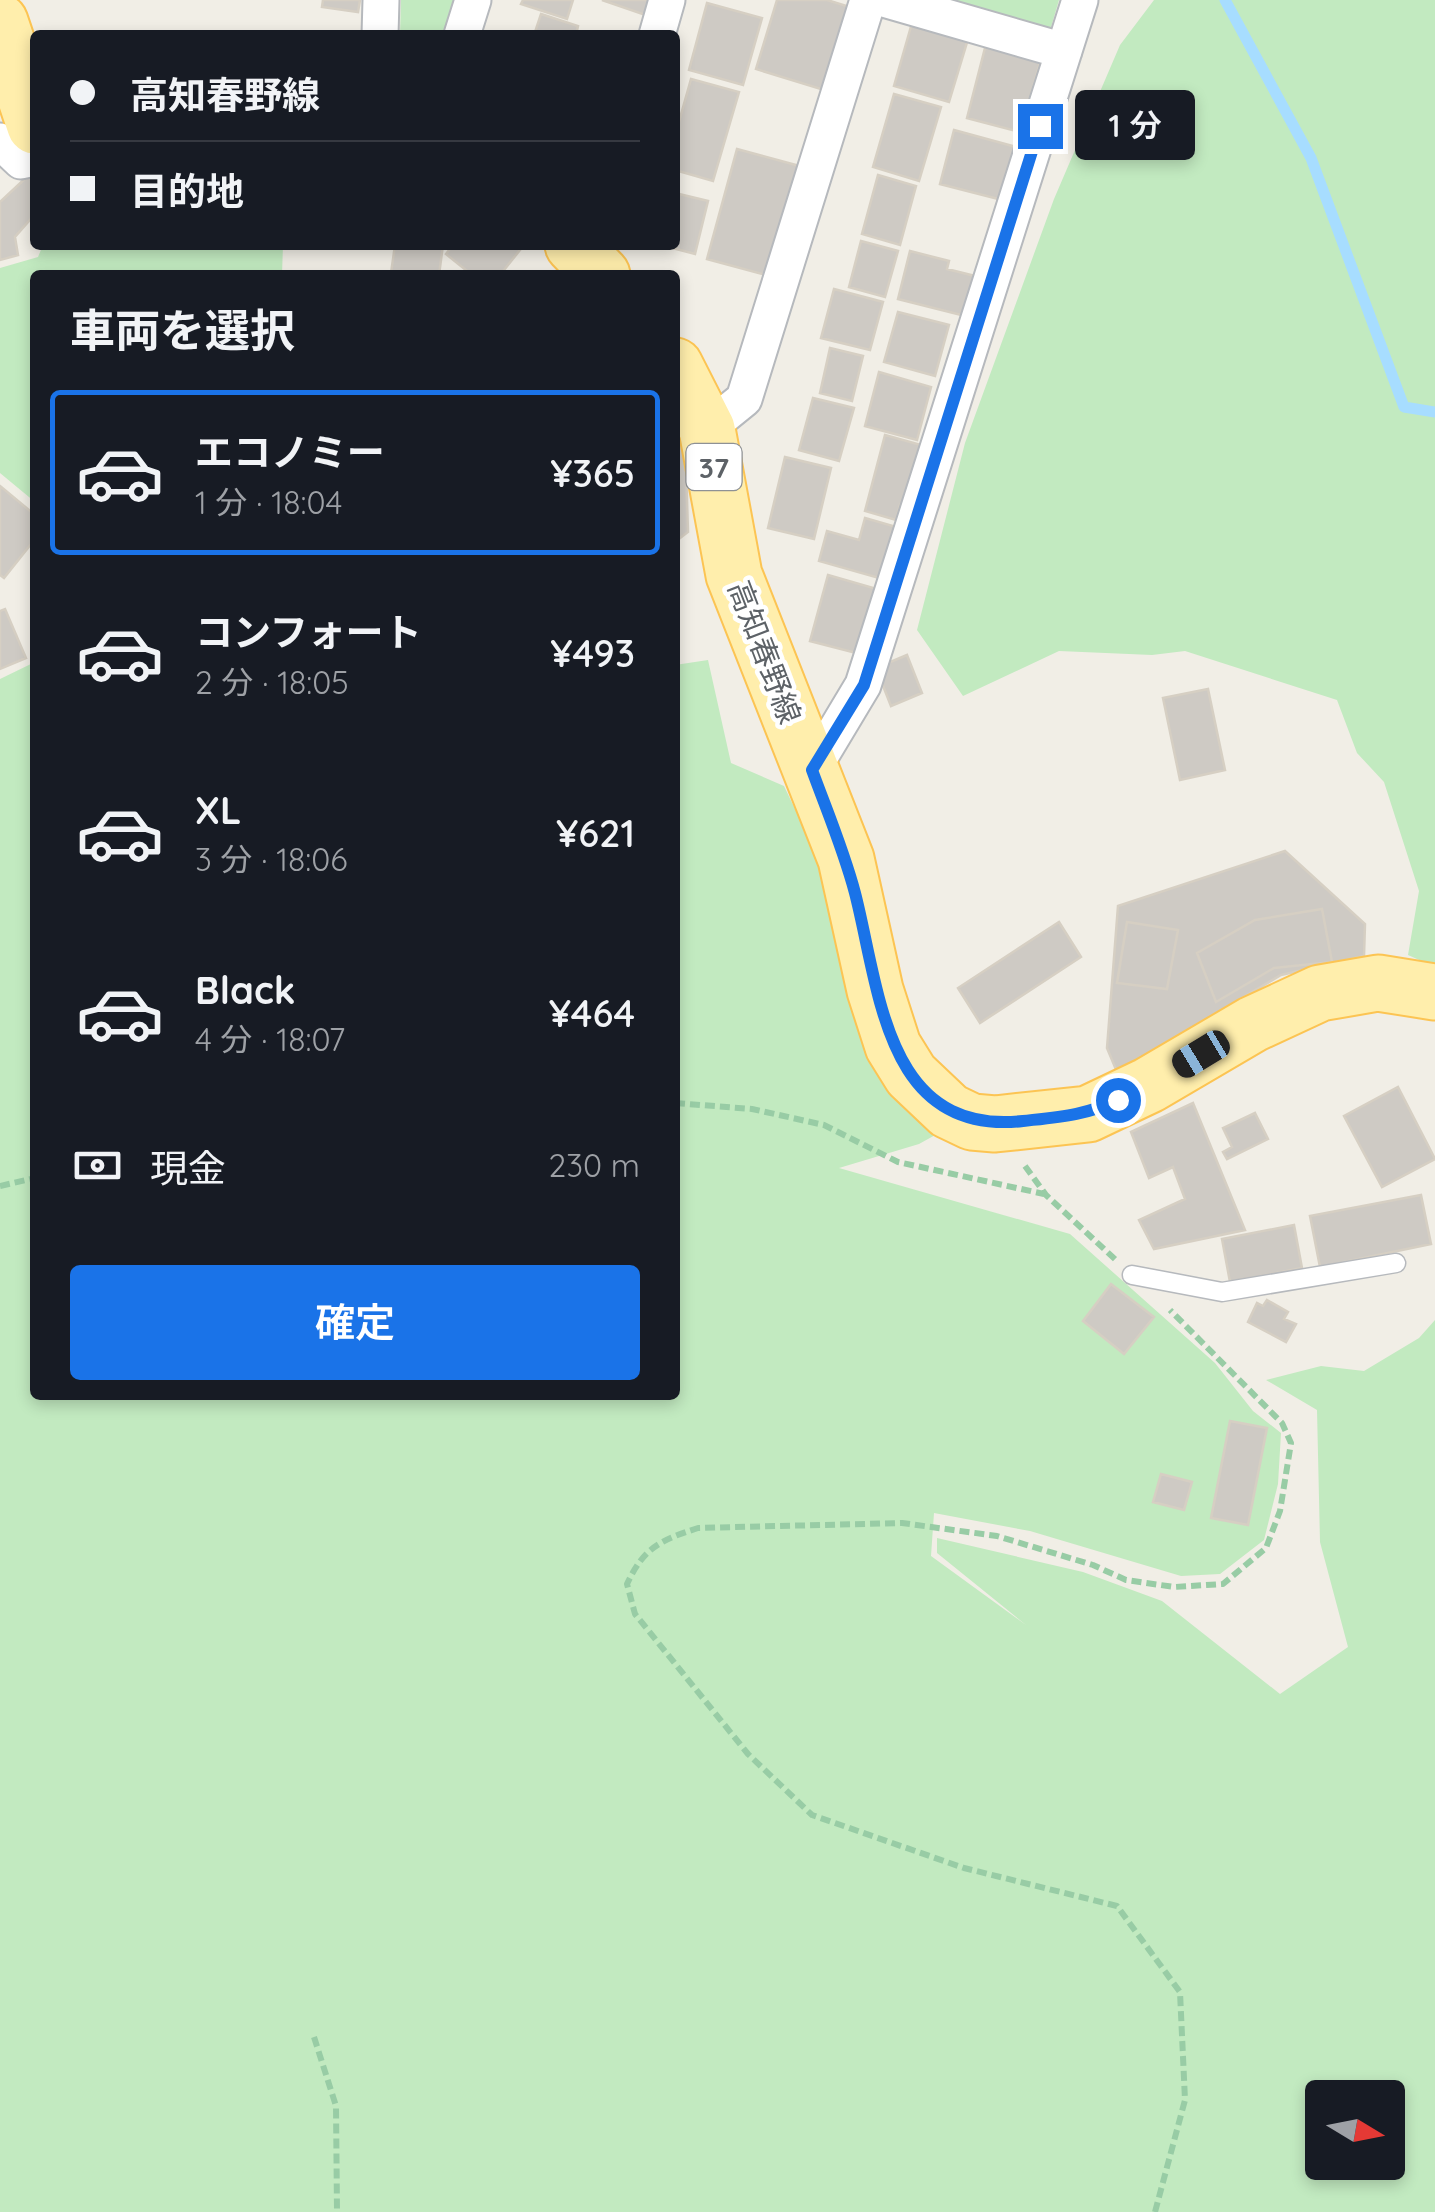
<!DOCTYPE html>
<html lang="ja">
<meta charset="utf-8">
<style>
:root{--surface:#171b24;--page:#20242c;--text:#f1f3f6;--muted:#9ea1a6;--line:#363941;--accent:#1a73e8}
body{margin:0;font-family:Quicksand,"Noto Sans JP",sans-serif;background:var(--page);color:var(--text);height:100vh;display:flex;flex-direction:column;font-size:38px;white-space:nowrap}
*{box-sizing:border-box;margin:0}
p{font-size:32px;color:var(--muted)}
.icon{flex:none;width:55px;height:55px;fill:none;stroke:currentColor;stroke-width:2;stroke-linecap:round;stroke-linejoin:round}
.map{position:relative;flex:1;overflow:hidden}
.sheet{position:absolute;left:30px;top:270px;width:650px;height:1130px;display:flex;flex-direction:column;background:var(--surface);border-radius:10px;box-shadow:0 5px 15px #0003}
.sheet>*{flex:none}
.banner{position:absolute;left:30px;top:30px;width:650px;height:220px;border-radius:10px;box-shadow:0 5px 15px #0003;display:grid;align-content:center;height:220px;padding:0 40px;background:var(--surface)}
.needle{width:65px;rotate:100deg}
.buttons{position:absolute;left:1305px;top:2080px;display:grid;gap:20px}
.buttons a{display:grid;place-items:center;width:100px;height:100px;border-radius:10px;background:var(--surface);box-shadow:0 5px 15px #0003;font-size:50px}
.end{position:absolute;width:45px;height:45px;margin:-22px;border:12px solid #1a73e8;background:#fff;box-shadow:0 0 0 5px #fff}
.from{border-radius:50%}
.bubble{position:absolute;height:70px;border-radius:10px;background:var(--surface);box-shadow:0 5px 15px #0003;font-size:32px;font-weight:600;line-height:70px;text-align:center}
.car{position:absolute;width:30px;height:60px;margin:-30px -15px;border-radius:12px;box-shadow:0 0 8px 2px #0007;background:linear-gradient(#222 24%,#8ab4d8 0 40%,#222 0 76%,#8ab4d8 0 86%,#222 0)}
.banner b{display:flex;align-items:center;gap:35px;height:95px;font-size:38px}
.banner b+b{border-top:2px solid var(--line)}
.banner i{width:25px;height:25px;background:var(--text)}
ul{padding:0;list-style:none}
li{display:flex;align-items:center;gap:30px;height:165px;margin:0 20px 15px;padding:0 20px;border:5px solid transparent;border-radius:10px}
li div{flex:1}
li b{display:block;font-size:38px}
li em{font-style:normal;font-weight:600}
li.on{border-color:var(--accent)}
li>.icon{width:90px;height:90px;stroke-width:1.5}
h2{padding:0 40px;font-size:45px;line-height:120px}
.pay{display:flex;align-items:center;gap:25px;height:110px;padding:0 40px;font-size:38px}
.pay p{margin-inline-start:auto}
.primary-button{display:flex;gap:20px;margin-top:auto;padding:20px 40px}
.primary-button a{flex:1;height:115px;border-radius:10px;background:var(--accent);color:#fff;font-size:40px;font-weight:600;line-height:115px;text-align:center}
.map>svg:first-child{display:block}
</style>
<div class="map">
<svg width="1435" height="2212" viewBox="0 0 1435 2212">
<rect width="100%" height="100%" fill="#f1eee6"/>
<path fill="#c2eac0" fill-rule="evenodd" d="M 401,0 L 464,0 L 454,35 L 400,35 Z
M 942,0 L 1059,0 L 1049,34 Z
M 1154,0 L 1435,0 L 1435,967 L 1408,955 L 1419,891 L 1384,782 L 1357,753 L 1337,700 L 1185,651 L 1152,655 L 1059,651 L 963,696 L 917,630 L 965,443 L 1054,199 L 1120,45 Z
M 43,245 L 283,245 L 282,275 L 35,275 L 35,502 L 0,473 L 0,268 L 38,257 Z
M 708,660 L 731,763 L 784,786 L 831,884 L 937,1134 L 919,1144 L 839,1168 L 1070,1234 L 1215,1363 L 1253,1411 L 1281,1433 L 1278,1484 L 1264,1540 L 1220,1574 L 1181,1576 L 1030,1531 L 934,1513 L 931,1556 L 1026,1625 L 937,1553 L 937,1538 L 1083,1572 L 1162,1601 L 1280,1694 L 1348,1647 L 1320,1542 L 1317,1410 L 1266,1380 L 1321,1366 L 1364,1371 L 1419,1338 L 1435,1320 L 1435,2212 L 0,2212 L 0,679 L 35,662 L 35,1395 L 675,1395 L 675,665 ZM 1322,2098 L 1388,2098 L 1388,2162 L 1322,2162 Z"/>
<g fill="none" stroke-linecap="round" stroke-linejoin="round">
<path stroke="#a7ddff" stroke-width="11" d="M 1225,0 L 1311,158 L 1404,407 L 1435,412"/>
</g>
<path fill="#cecac4" stroke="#d6cfc3" stroke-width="2.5" d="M 323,0 L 360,0 L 358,12 L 322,7 Z
M 523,0 L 573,0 L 567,19 L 521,4 Z
M 602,0 L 660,0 L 654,18 Z
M 777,0 L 827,0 L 850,7 L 824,90 L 756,69 Z
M 707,3 L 762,18 L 743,85 L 689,70 Z
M 541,14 L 578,26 L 576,35 L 534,35 Z
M 912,23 L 968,39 L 949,102 L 894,86 Z
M 986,44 L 1041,59 L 1020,132 L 967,118 Z
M 691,79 L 739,92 L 713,181 L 675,170 L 675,136 Z
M 894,94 L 941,107 L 919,181 L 873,167 Z
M 954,130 L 1016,147 L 1002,200 L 940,184 Z
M 737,149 L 803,167 L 773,277 L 707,259 Z
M 30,174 L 35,178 L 35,214 L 15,237 L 18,255 L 0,260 L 0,202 Z
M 878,175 L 916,186 L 900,245 L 862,234 Z
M 675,193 L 708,201 L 695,254 L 661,245 L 675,245 Z
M 861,241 L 898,251 L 885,297 L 849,287 Z
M 395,245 L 443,245 L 439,275 L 391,273 Z
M 453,245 L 524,245 L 500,275 L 472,275 L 446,254 Z
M 910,251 L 949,261 L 947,269 L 987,279 L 977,319 L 898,299 Z
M 834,289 L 883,302 L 870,350 L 821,338 Z
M 898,312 L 949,325 L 935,376 L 884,362 Z
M 830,348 L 863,356 L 852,401 L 820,393 Z
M 879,372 L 931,387 L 917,440 L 865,426 Z
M 813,398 L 854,408 L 839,461 L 799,450 Z
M 675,421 L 685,434 L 688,532 L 675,542 Z
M 885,435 L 932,448 L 915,509 L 900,505 L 896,520 L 865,511 Z
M 785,457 L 831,468 L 814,539 L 768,528 Z
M 0,486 L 35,515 L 35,539 L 4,578 L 0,575 Z
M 865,518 L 900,528 L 886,580 L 819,561 L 827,531 L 859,540 Z
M 828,575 L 877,589 L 860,654 L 810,641 Z
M 5,609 L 26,658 L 0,669 L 0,611 Z
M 907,655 L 922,693 L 891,706 L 876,668 Z
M 1208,689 L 1225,770 L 1180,780 L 1163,698 Z
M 1285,851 L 1365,924 L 1364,956 L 1281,975 L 1117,1072 L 1107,1048 L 1118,906 Z
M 1322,909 L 1332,962 L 1274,968 L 1216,1002 L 1197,953 L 1255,920 Z
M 1059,922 L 1081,957 L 980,1023 L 958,988 Z
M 1127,922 L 1178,930 L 1167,989 L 1117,983 Z
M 1398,1087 L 1435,1159 L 1382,1187 L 1344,1116 Z
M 1193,1103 L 1245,1230 L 1154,1249 L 1139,1220 L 1185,1199 L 1173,1167 L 1149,1178 L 1131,1132 Z
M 1255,1113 L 1268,1139 L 1227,1159 L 1223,1152 L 1232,1147 L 1223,1128 Z
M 1421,1195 L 1431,1244 L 1320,1267 L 1310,1216 Z
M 1294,1225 L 1302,1268 L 1230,1282 L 1222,1239 Z
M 1111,1284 L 1154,1317 L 1124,1354 L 1083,1321 Z
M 1267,1300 L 1288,1312 L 1284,1319 L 1296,1324 L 1286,1342 L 1248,1322 L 1257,1303 L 1263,1306 Z
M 1230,1421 L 1267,1428 L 1248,1525 L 1211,1518 Z
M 1161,1474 L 1192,1482 L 1184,1510 L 1153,1502 Z"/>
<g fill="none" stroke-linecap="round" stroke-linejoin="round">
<g stroke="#b6b9bd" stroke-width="21">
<path id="lane" d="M 1132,1275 L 1222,1292 L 1396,1263"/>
</g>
<g stroke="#b6b9bd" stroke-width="39">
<path id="street" d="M 887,0 L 1064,51
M 380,35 L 381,0
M 462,35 L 473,0
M 657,35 L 667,0
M 0,141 L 21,161 L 35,158
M 707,429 L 744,399 L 868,0
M 812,770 L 863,685 L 1080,0"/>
</g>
<g stroke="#fcc453" stroke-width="59">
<path id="primary" d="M 0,22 L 35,126
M 573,245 L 602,275
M 675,366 L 707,429 L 734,575 L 846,859 L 875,990 L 893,1046 L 911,1075 L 949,1111 L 972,1122 L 995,1124 L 1088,1114 L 1149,1085 L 1253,1024 L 1320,993 L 1378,983 L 1435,992"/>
</g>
<path stroke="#98cca5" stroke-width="6" stroke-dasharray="10 5" stroke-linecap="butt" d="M 675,1103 L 752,1109 L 824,1125 L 898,1162 L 1044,1194
M 1025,1166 L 1046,1195 L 1117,1261
M 0,1186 L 35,1178
M 314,2037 L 336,2106 L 337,2212
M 1155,2212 L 1185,2100 L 1180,1992 L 1117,1906 L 964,1868 L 812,1815 L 748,1754 L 635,1614 L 627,1584 C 644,1547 661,1540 698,1528 L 902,1523 L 997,1536 L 1093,1565 L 1126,1580 L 1174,1587 L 1223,1584 L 1266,1548 L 1280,1511 L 1291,1443 L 1282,1423 L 1170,1310"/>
<use href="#lane" stroke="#fff" stroke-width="18"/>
<use href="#street" stroke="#fff" stroke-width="35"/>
<use href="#primary" stroke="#ffeeac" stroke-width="55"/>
</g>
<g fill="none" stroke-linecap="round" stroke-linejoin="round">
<path stroke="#1a73e8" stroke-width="12" d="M 1040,126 L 864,685 L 812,770 C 827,811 844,851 855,893 C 880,990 885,1136 1023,1121 C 1058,1117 1087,1115 1118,1100"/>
</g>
<g text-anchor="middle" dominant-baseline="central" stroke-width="9" stroke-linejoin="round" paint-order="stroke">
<rect fill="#fff" stroke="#8e9195" stroke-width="2.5" x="686.5" y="444" width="55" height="46" rx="8"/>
<g font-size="28" font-weight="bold" fill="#5d6267">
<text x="714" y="467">37</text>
</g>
<g font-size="30" fill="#5d6267" stroke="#fff">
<text transform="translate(765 652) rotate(69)">高知春野線</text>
</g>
</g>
</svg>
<div class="buttons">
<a><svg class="needle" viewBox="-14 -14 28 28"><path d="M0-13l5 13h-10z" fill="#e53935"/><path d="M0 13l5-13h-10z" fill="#9ea1a6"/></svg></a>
</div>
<i class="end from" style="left:1118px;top:1100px"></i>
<i class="end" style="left:1040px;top:126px"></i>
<div class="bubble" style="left:1075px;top:90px;width:120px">1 分</div>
<i class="car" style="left:1201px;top:1054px;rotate:239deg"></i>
<div class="banner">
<b><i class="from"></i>高知春野線</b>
<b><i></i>目的地</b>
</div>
<section class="sheet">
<h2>車両を選択</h2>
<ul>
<li class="on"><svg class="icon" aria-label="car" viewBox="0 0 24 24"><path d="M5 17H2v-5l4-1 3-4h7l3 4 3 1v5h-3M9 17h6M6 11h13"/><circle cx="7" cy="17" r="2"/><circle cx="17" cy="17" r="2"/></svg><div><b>エコノミー</b><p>1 分 · 18:04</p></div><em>¥365</em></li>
<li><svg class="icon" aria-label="car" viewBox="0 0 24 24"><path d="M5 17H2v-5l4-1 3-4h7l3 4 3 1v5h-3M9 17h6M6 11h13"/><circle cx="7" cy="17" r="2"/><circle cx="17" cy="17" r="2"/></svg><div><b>コンフォート</b><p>2 分 · 18:05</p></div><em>¥493</em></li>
<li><svg class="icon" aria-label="car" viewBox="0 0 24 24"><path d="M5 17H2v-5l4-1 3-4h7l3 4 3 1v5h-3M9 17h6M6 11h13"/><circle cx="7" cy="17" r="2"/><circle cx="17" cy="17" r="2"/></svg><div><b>XL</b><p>3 分 · 18:06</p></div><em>¥621</em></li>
<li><svg class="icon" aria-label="car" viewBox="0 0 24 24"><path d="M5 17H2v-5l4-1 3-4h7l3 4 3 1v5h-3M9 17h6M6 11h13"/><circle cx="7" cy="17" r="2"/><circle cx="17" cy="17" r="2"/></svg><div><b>Black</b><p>4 分 · 18:07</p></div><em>¥464</em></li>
</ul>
<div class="pay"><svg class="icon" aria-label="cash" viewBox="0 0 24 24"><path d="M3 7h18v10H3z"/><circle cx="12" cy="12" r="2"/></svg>現金<p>230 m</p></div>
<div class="primary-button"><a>確定</a></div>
</section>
</div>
